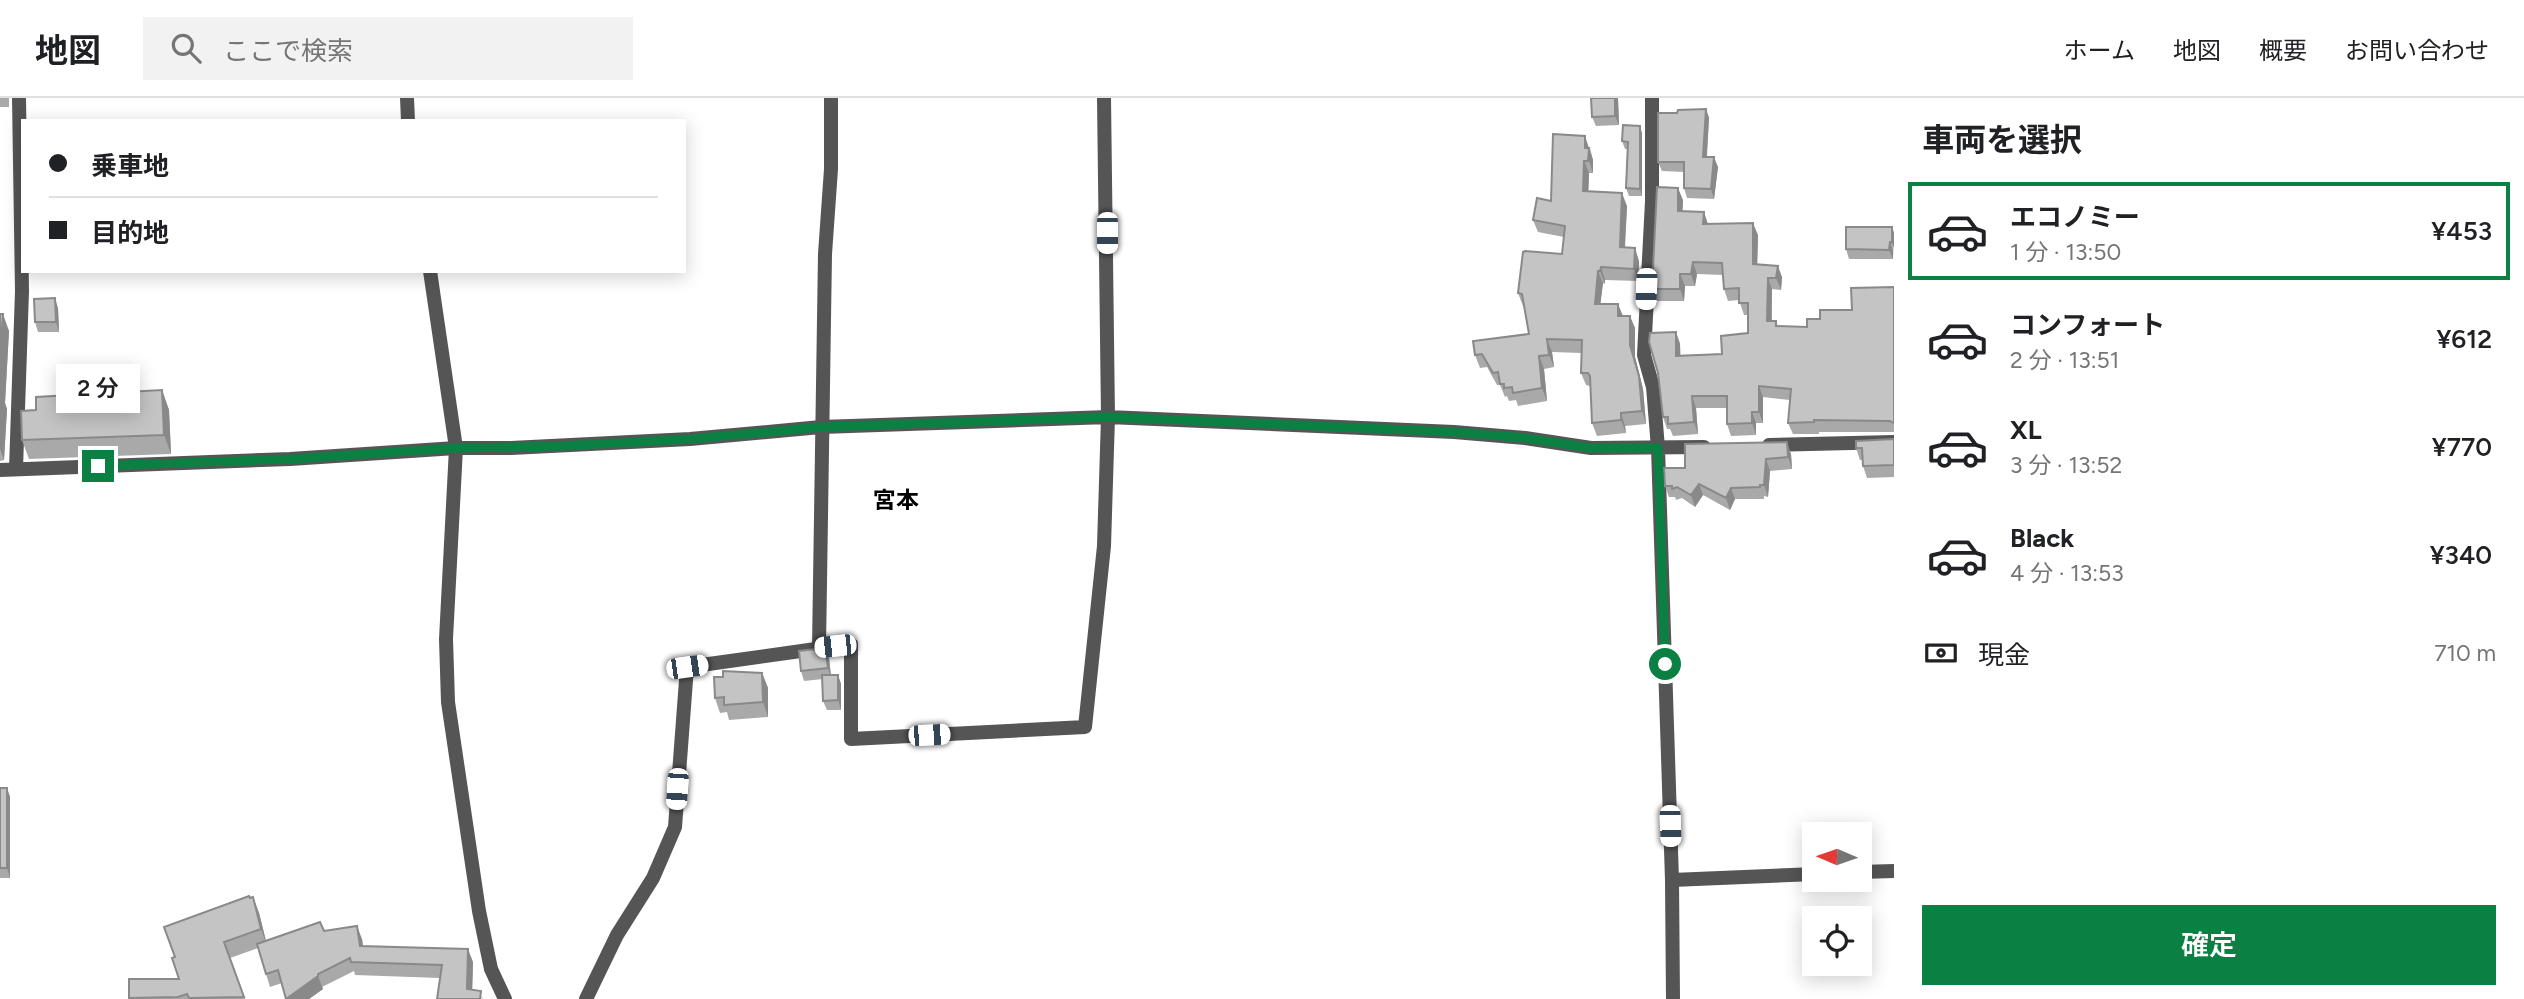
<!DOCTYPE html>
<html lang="ja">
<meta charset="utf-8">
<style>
:root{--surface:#fff;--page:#f2f2f2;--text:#202124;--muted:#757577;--line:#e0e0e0;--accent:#0b8043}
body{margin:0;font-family:Figtree,"Noto Sans JP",sans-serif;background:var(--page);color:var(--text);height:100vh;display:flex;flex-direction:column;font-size:26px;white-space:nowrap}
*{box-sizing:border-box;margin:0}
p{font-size:23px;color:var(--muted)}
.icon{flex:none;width:38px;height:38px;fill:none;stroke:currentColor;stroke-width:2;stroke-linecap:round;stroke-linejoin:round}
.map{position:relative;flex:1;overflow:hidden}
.sheet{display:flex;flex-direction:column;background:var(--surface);width:630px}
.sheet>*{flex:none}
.guide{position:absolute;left:21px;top:21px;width:665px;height:154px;border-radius:0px;box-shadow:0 4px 18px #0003;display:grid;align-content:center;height:154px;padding:0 28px;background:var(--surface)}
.needle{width:46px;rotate:272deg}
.controls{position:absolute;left:1802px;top:724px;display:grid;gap:14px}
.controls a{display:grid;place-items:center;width:70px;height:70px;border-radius:0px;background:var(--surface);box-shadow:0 4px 18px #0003;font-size:35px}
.end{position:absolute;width:32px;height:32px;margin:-16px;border:9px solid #0b8043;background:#fff;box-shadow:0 0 0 4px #fff}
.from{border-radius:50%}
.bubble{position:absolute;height:49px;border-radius:0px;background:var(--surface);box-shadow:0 4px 18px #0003;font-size:23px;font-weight:600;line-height:49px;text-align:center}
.car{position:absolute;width:21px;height:42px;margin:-21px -10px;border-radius:9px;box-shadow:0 0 5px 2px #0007;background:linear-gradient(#fff 24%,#345 0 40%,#fff 0 76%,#345 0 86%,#fff 0)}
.guide b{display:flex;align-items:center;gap:24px;height:66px;font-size:26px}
.guide b+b{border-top:2px solid var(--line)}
.guide i{width:18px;height:18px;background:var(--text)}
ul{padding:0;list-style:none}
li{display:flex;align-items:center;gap:21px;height:98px;margin:0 14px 10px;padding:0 14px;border:4px solid transparent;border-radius:0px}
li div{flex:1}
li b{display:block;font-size:26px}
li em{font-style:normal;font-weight:600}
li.active{border-color:var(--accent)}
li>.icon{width:63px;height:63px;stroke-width:1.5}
h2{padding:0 28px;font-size:32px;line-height:84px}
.pay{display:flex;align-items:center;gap:18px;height:77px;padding:0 28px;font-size:26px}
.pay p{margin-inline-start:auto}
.button{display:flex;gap:14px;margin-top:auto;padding:14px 28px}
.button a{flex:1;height:80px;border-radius:0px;background:var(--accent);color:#fff;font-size:28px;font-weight:600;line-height:80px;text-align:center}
header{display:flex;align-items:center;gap:42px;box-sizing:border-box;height:98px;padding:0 35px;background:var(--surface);border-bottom:2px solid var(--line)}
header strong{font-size:33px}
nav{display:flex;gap:38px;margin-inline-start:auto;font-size:24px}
.search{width:490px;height:63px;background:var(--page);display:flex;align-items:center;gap:18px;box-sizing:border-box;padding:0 24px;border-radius:0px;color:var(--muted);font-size:26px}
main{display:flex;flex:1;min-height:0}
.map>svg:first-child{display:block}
</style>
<header>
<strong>地図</strong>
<div class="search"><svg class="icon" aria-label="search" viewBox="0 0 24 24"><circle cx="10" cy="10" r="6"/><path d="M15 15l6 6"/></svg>ここで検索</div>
<nav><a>ホーム</a><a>地図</a><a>概要</a><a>お問い合わせ</a></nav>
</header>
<main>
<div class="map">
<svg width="1894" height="901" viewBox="0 0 1894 901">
<rect width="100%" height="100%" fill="#fff"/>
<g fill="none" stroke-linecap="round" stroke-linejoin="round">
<path stroke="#555" stroke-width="14" d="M 1652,0 L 1652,103 L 1644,257 L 1653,289 L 1658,350 L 1672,782 L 1673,901
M 1769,347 L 1894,344
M 16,371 L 22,193 L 19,0
M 0,372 L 290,361 L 456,350 L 511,350 L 690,341 L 821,329 L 1108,319 L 1454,334 L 1525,340 L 1591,350 L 1704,349
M 819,550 L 825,156 L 831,71 L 831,0
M 1860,774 L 1894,773
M 1672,782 L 1815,776
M 586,901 L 617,837 L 653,780 L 675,729 L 687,569 L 851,546 L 851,641 L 1085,629 L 1104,448 L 1108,319 L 1104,0"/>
<path stroke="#555" stroke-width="14" d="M 407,0 L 408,23
M 430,173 L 456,350 L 446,541 L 448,604 L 479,813 L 491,871 L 505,901"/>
</g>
<path fill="#a9a9a9" d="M 0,0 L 9,0 L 9,9 L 0,9 Z
M 1618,0 L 1619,27 L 1596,28 L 1592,19 Z
M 1706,11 L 1709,20 L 1707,59 L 1718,69 L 1714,101 L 1687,100 L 1684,90 L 1684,74 L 1662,73 L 1658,64 L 1677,15 Z
M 1642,35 L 1642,98 L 1629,98 L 1626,90 L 1628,51 L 1625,51 L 1622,43 Z
M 1590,50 L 1593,62 L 1593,75 L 1589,75 L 1588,94 L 1627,108 L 1625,150 L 1639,163 L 1638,183 L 1605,182 L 1605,186 L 1603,185 L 1600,206 L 1623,218 L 1635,230 L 1635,259 L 1643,291 L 1646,326 L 1625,328 L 1626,335 L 1597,338 L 1592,325 L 1590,288 L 1586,287 L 1581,275 L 1581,255 L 1552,254 L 1554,269 L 1544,271 L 1547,303 L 1518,308 L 1516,302 L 1509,303 L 1507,298 L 1505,299 L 1500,287 L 1497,287 L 1487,269 L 1480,270 L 1475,257 L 1529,236 L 1524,208 L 1523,208 L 1518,195 L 1562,156 L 1564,139 L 1538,134 L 1533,122 L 1551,103 Z
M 1683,102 L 1682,113 L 1708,126 L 1758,137 L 1757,166 L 1782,179 L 1781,192 L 1772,191 L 1772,223 L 1776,223 L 1778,228 L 1807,229 L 1820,221 L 1852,212 L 1894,189 L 1894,334 L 1819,334 L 1819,336 L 1793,336 L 1788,325 L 1790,302 L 1763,299 L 1763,325 L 1756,325 L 1756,337 L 1731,338 L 1727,326 L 1727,310 L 1696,310 L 1698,336 L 1673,338 L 1670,331 L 1667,331 L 1663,319 L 1676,234 L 1680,246 L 1680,257 L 1722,256 L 1748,235 L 1748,217 L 1744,217 L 1739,202 L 1728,203 L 1724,191 L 1723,177 L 1697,176 L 1695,188 L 1685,188 L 1684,203 L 1656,203 L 1652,191 Z
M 1892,129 L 1894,135 L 1893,161 L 1849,161 L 1846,151 Z
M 58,210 L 59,234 L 38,234 L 35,224 Z
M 0,216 L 9,233 L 5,305 L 7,311 L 4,362 L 0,363 Z
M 162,292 L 169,312 L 171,356 L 29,361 L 22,342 L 36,312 Z
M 1894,341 L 1894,379 L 1867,380 L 1863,368 L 1863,362 L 1860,362 L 1856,350 Z
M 1791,356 L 1792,371 L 1770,373 L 1768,399 L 1764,398 L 1764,401 L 1735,401 L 1730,412 L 1703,397 L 1695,409 L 1682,400 L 1676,402 L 1675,399 L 1669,399 L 1665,388 L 1685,370 Z
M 825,550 L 829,560 L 831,577 L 838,577 L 841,586 L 841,612 L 827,612 L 823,603 L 823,581 L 804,583 L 801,573 Z
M 762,575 L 768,590 L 768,619 L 729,622 L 727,614 L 720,615 L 715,600 L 723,579 Z
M 0,690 L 7,690 L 10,699 L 10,780 L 0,780 Z
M 253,799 L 259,815 L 266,843 L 324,833 L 362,841 L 363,848 L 473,864 L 472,891 L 484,901 L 440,880 L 355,877 L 354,873 L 322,889 L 323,891 L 309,901 L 286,901 L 282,885 L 270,889 L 258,850 L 230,860 L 245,901 L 129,901 L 129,881 L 179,881 L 175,859 L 250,800 Z"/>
<path fill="#898989" d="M 1615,0 L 1618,0 L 1619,27 L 1615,18 Z
M 1706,11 L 1709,20 L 1706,68 L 1703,59 Z
M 1640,28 L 1642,35 L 1642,98 L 1640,91 Z
M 1585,38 L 1593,62 L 1593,75 L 1585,50 Z
M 1714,59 L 1718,69 L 1714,101 L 1711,91 Z
M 1584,63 L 1589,75 L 1588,106 L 1583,93 Z
M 1678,90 L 1683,102 L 1682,125 L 1678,113 Z
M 1622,95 L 1627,108 L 1624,162 L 1620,149 Z
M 1704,114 L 1708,126 L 1703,126 Z
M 1753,125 L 1758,137 L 1757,177 L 1753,166 Z
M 1892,129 L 1894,135 L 1894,150 L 1892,144 Z
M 1890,144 L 1893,153 L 1893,161 L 1889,152 Z
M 1635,150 L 1639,163 L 1638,183 L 1634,171 Z
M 1693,164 L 1697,176 L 1695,188 L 1691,176 Z
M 1778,168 L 1782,179 L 1781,192 L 1776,180 Z
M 1601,169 L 1605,182 L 1605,186 L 1600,173 Z
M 1598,173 L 1603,185 L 1599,218 L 1595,206 Z
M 1680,176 L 1685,188 L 1684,203 L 1680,191 Z
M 1768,180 L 1772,191 L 1771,235 L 1767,223 Z
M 55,200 L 58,210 L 59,234 L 56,224 Z
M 1618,206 L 1623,218 L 1618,218 Z
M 3,216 L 9,233 L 5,305 L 7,311 L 4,362 L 0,351 L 0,261 Z
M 1630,218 L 1635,230 L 1635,259 L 1643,291 L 1646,326 L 1642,313 L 1630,247 Z
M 1676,234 L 1680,246 L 1681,269 L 1676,258 Z
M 1547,241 L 1552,254 L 1554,269 L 1549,257 Z
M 1539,258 L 1544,271 L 1547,303 L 1542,290 Z
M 1759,288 L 1763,299 L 1763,325 L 1759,314 Z
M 162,292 L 169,312 L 171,356 L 164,337 Z
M 1692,298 L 1696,310 L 1698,336 L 1694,324 Z
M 1752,314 L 1756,325 L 1756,337 L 1752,325 Z
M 1621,315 L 1625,328 L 1626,335 L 1621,322 Z
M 1787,344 L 1791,356 L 1792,371 L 1788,359 Z
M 1766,361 L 1770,373 L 1768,399 L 1764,387 Z
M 1699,386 L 1703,397 L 1695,409 L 1691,397 Z
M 1731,390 L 1735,401 L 1730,412 L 1726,400 Z
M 825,550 L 829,560 L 831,580 L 828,570 Z
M 762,575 L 768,590 L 768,619 L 763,604 Z
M 838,577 L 841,586 L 841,612 L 838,602 Z
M 7,690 L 10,699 L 10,780 L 7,770 Z
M 253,799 L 259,815 L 267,847 L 261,831 Z
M 357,828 L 362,841 L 365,861 L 360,848 Z
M 468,851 L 473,864 L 472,901 L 467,891 Z
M 318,878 L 323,891 L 309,901 L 286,901 Z"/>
<path fill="#c4c4c4" stroke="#898989" stroke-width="2" d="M 1591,0 L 1615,0 L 1615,18 L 1592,19 Z
M 1706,11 L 1703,59 L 1714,59 L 1711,91 L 1684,90 L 1684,64 L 1658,64 L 1658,15 L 1677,15 L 1678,12 Z
M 1623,27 L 1640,28 L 1640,91 L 1626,90 L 1628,44 L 1622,43 Z
M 1553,36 L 1585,38 L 1585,50 L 1589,50 L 1588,63 L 1584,63 L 1583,93 L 1622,95 L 1620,149 L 1635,150 L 1634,171 L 1601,169 L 1600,173 L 1598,173 L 1595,206 L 1618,206 L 1618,218 L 1630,218 L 1630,247 L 1639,278 L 1642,313 L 1621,315 L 1621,322 L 1592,325 L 1590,278 L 1588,275 L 1581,275 L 1582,242 L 1547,241 L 1549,257 L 1539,258 L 1542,290 L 1513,295 L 1512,289 L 1504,290 L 1504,286 L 1500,286 L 1498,274 L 1493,275 L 1482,256 L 1475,257 L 1473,243 L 1529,236 L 1522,196 L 1518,195 L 1523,154 L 1525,153 L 1562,156 L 1565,128 L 1533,122 L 1537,100 L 1551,103 Z
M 1657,89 L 1678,90 L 1678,113 L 1704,114 L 1703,126 L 1753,125 L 1753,166 L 1778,168 L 1776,180 L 1768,180 L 1767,223 L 1776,223 L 1776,228 L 1807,229 L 1807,221 L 1820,221 L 1820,212 L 1852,212 L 1851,190 L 1894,189 L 1894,325 L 1890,323 L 1814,322 L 1814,324 L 1788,325 L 1791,291 L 1759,288 L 1759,314 L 1752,314 L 1752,325 L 1727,326 L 1727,298 L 1692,298 L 1694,324 L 1668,326 L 1668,319 L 1663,319 L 1658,275 L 1649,244 L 1650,235 L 1676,234 L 1676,258 L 1722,256 L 1721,238 L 1748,235 L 1748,205 L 1739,205 L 1739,190 L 1724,191 L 1722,165 L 1693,164 L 1691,176 L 1680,176 L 1680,191 L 1652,191 Z
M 1846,129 L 1892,129 L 1892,144 L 1890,144 L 1889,152 L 1846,151 Z
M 55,200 L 56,224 L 35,224 L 34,201 Z
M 0,216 L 3,216 L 0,261 Z
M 162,292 L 164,337 L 22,342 L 21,313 L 36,312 L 36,299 Z
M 1894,341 L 1894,367 L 1863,368 L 1862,350 L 1856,350 L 1856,343 Z
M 1787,344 L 1788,359 L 1766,361 L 1764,387 L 1760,387 L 1760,389 L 1731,390 L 1726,400 L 1699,386 L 1691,397 L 1677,389 L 1672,391 L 1672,388 L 1665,388 L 1664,370 L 1685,370 L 1685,346 Z
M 825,550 L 828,570 L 801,573 L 799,553 Z
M 723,573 L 762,575 L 763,604 L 724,607 L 724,599 L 715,600 L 714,579 L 723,579 Z
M 822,577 L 838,577 L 838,602 L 823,603 Z
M 0,690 L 7,690 L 7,770 L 0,770 Z
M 249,798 L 250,800 L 253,799 L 261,831 L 224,844 L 244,899 L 189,900 L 187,896 L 178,899 L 129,900 L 129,881 L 179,881 L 172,860 L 175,859 L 164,829 Z
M 320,824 L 324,833 L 357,828 L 360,848 L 468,851 L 467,891 L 481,893 L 480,901 L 437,901 L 442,867 L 351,864 L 350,860 L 318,876 L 318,878 L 286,901 L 278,872 L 266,876 L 257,846 Z"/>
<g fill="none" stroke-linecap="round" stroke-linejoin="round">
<path stroke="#0b8043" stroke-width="9" d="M 98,368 L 290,361 L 456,350 L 562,348 L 690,341 L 821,329 L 1108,319 L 1454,334 L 1525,340 L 1591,350 L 1658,350 L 1665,566"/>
</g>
<g text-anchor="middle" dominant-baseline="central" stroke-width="7" stroke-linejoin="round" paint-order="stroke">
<g font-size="23" font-weight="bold" fill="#000" stroke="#fff">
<text x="896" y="402">宮本</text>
</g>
</g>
</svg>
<div class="controls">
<a><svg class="needle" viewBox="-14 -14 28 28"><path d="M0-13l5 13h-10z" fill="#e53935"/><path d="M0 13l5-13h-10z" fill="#757577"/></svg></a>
<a><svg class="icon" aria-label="locate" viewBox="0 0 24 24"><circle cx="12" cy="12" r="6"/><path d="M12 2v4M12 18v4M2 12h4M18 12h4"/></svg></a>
</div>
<i class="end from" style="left:1665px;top:566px"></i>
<i class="end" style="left:98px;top:368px"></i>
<div class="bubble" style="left:56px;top:266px;width:84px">2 分</div>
<i class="car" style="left:1107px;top:135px;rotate:180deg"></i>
<i class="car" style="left:1646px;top:191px;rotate:182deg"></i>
<i class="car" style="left:835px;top:548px;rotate:264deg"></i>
<i class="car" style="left:687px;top:569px;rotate:82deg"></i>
<i class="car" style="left:929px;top:637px;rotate:87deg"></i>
<i class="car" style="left:677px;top:691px;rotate:184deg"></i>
<i class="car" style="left:1670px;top:728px;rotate:178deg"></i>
<div class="guide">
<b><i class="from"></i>乗車地</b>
<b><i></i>目的地</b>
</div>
</div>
<section class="sheet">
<h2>車両を選択</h2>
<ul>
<li class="active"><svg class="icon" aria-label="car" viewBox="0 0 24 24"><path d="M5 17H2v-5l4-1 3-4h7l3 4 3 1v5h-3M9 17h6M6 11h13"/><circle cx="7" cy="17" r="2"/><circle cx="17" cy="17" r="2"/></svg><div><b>エコノミー</b><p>1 分 · 13:50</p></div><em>¥453</em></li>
<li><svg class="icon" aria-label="car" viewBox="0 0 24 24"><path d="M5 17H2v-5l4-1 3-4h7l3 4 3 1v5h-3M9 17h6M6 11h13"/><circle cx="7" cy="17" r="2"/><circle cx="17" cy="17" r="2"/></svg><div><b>コンフォート</b><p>2 分 · 13:51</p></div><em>¥612</em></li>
<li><svg class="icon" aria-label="car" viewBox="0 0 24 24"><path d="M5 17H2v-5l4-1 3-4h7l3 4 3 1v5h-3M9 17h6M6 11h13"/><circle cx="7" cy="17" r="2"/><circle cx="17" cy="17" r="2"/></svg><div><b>XL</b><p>3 分 · 13:52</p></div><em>¥770</em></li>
<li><svg class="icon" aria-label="car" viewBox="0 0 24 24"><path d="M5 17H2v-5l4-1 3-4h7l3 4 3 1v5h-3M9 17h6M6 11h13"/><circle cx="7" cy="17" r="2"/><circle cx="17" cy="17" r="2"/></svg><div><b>Black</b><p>4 分 · 13:53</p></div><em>¥340</em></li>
</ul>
<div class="pay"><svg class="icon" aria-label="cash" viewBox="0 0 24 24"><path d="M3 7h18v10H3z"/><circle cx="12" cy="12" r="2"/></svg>現金<p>710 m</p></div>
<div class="button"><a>確定</a></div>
</section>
</main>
